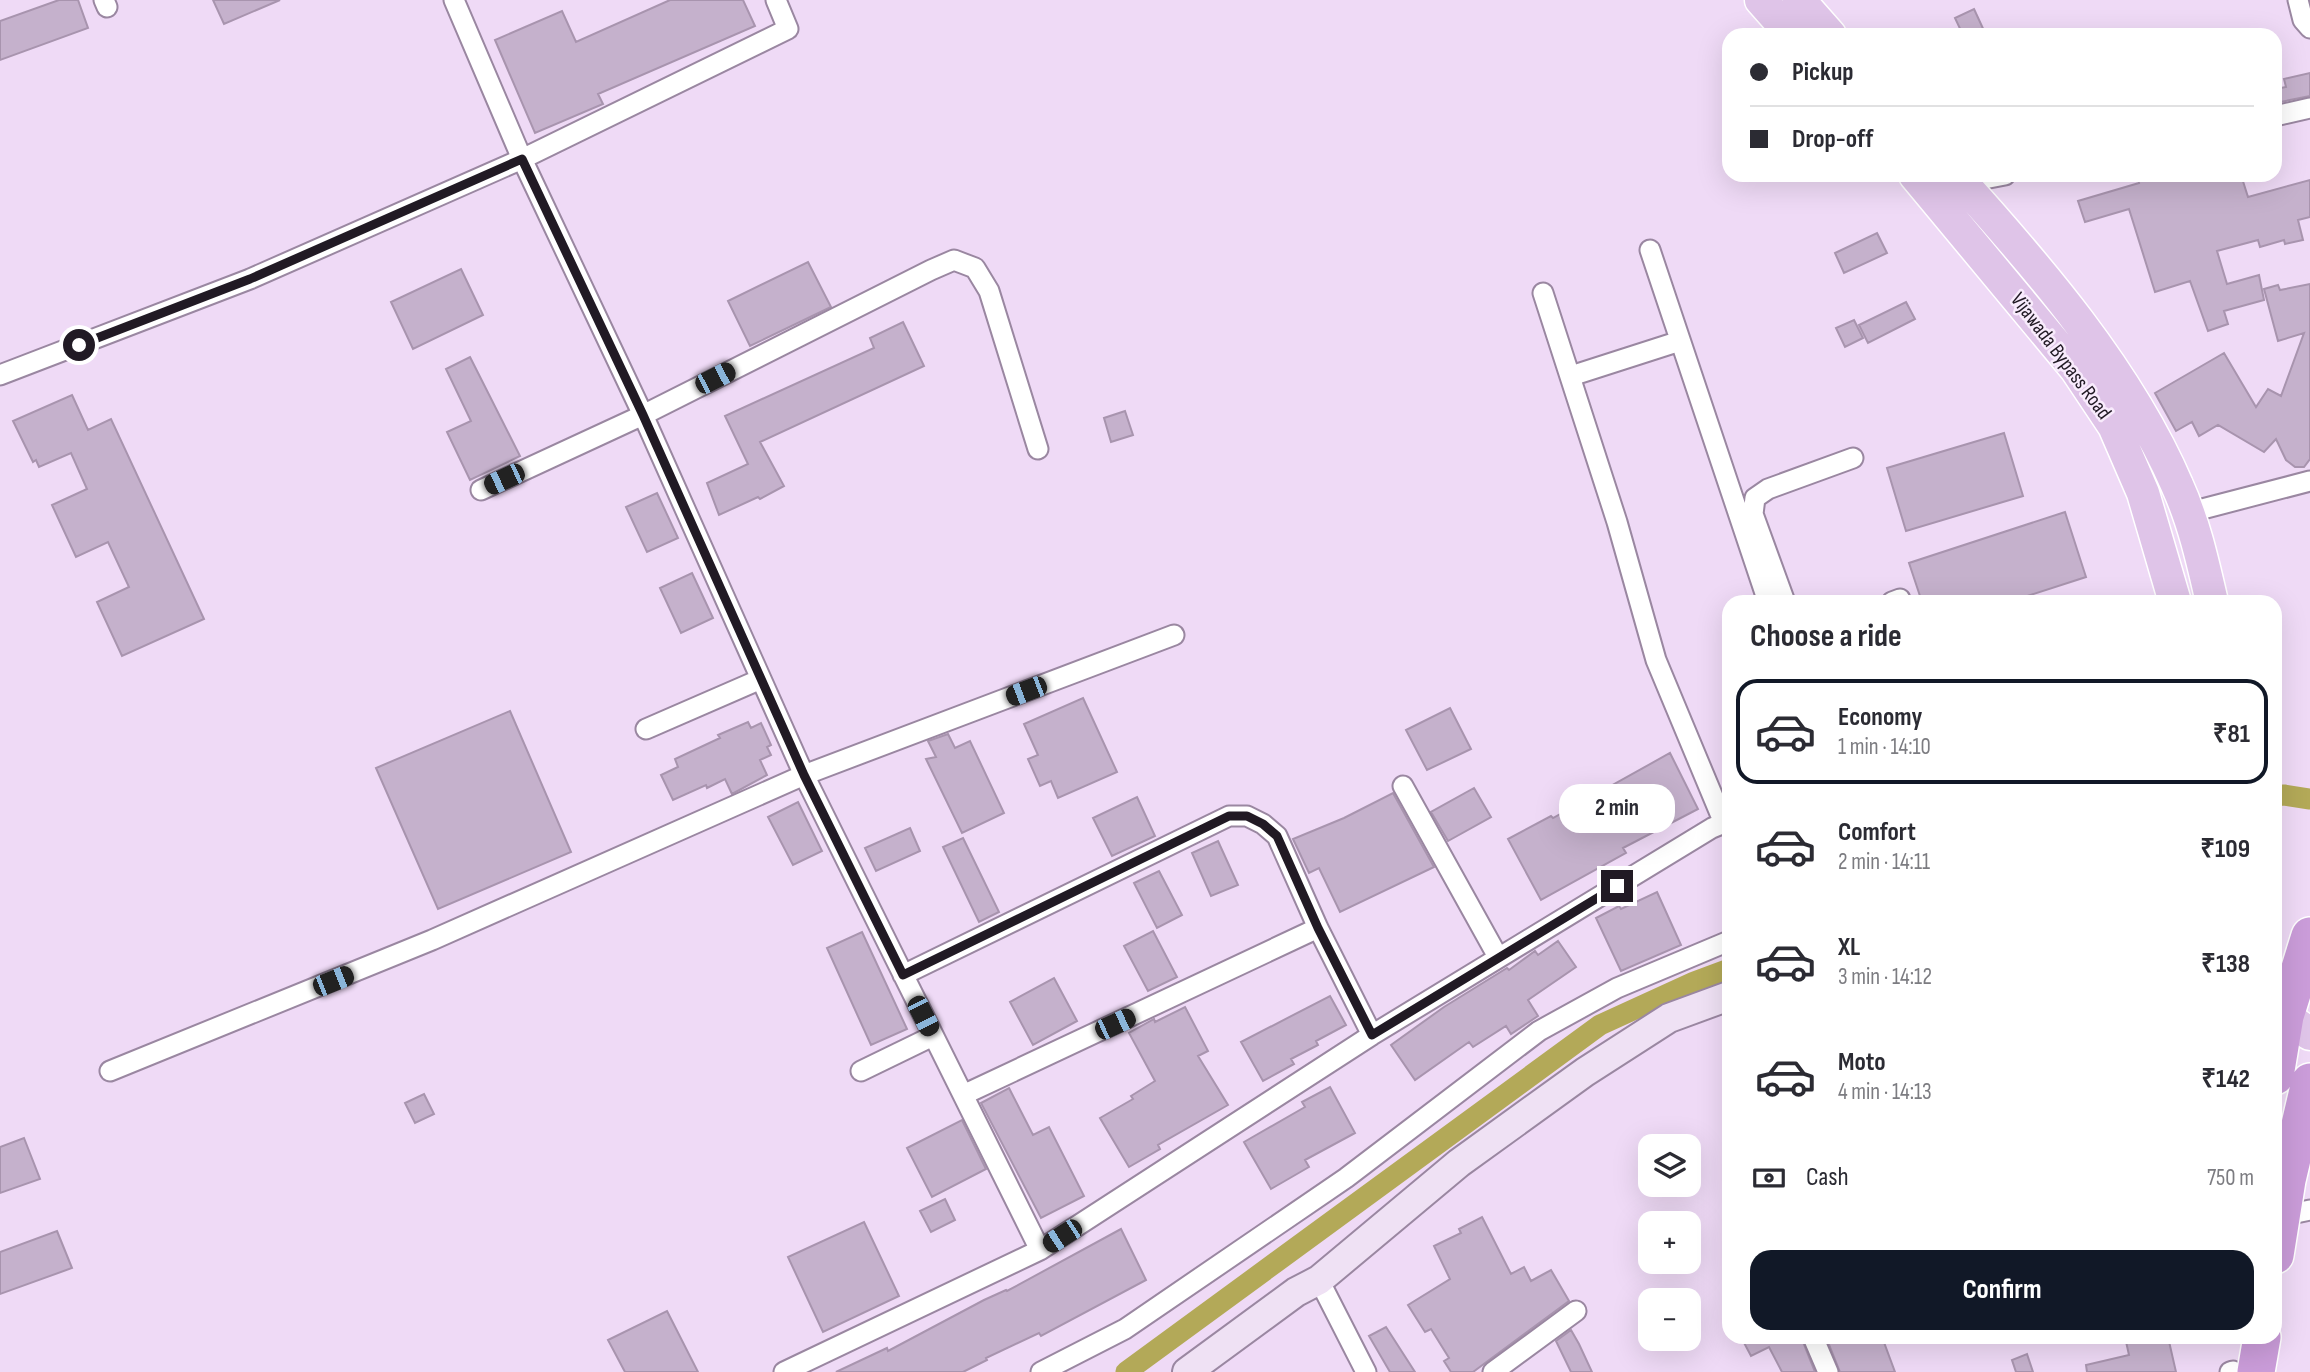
<!DOCTYPE html>
<meta charset="utf-8">
<style>
:root{--surface:#fff;--page:#f2f2f3;--text:#2b2b33;--muted:#7c7c81;--line:#e1e1e2;--accent:#111827}
body{margin:0;font-family:"Sofia Sans Condensed",sans-serif;background:var(--page);color:var(--text);height:100vh;display:flex;flex-direction:column;font-size:26px;white-space:nowrap}
*{box-sizing:border-box;margin:0}
p{font-size:23px;color:var(--muted)}
.icon{flex:none;width:38px;height:38px;fill:none;stroke:currentColor;stroke-width:2;stroke-linecap:round;stroke-linejoin:round}
.map{position:relative;flex:1;overflow:hidden}
.drawer{position:absolute;left:1722px;top:595px;width:560px;height:749px;display:flex;flex-direction:column;background:var(--surface);border-radius:21px;box-shadow:0 7px 28px #0002}
.drawer>*{flex:none}
.top-card{position:absolute;left:1722px;top:28px;width:560px;height:154px;border-radius:21px;box-shadow:0 7px 28px #0002;display:grid;align-content:center;height:154px;padding:0 28px;background:var(--surface)}
.tools{position:absolute;left:1638px;top:1134px;display:grid;gap:14px}
.tools a{display:grid;place-items:center;width:63px;height:63px;border-radius:14px;background:var(--surface);box-shadow:0 7px 28px #0002;font-size:35px}
.end{position:absolute;width:32px;height:32px;margin:-16px;border:9px solid #211a24;background:#fff;box-shadow:0 0 0 4px #fff}
.from{border-radius:50%}
.bubble{position:absolute;height:49px;border-radius:21px;background:var(--surface);box-shadow:0 7px 28px #0002;font-size:23px;font-weight:700;line-height:49px;text-align:center}
.car{position:absolute;width:21px;height:42px;margin:-21px -10px;border-radius:9px;box-shadow:0 0 5px 2px #0007;background:linear-gradient(#222 24%,#8ab4d8 0 40%,#222 0 76%,#8ab4d8 0 86%,#222 0)}
.top-card b{display:flex;align-items:center;gap:24px;height:66px;font-size:26px}
.top-card b+b{border-top:2px solid var(--line)}
.top-card i{width:18px;height:18px;background:var(--text)}
ul{padding:0;list-style:none}
li{display:flex;align-items:center;gap:21px;height:105px;margin:0 14px 10px;padding:0 14px;border:4px solid transparent;border-radius:21px}
li div{flex:1}
li b{display:block;font-size:26px}
li em{font-style:normal;font-weight:700}
li.selected{border-color:var(--accent)}
li>.icon{width:63px;height:63px;stroke-width:1.5}
h2{padding:0 28px;font-size:32px;line-height:84px}
.pay{display:flex;align-items:center;gap:18px;height:77px;padding:0 28px;font-size:26px}
.pay p{margin-inline-start:auto}
.action{display:flex;gap:14px;margin-top:auto;padding:14px 28px}
.action a{flex:1;height:80px;border-radius:21px;background:var(--accent);color:#fff;font-size:28px;font-weight:700;line-height:80px;text-align:center}
.map>svg:first-child{display:block}
</style>
<div class="map">
<svg width="2310" height="1372" viewBox="0 0 2310 1372">
<rect width="100%" height="100%" fill="#efdaf6"/>
<g fill="none" stroke-linecap="round" stroke-linejoin="round">
<path stroke="#b3a958" stroke-width="21" d="M 2275,796 L 2284,795 L 2310,799
M 1126,1372 L 1600,1025 L 1694,982 L 1729,969"/>
</g>
<path fill="#c5b1cc" stroke="#a894ae" stroke-width="2" d="M 59,0 L 78,0 L 88,28 L 0,60 L 0,21 Z
M 213,0 L 280,0 L 224,24 Z
M 670,0 L 743,0 L 755,26 L 598,94 L 603,104 L 535,133 L 495,40 L 562,11 L 576,42 Z
M 1974,9 L 1986,35 L 1963,35 L 1955,18 Z
M 2310,73 L 2310,96 L 2275,103 L 2275,89 L 2286,87 L 2284,79 Z
M 2137,175 L 2241,175 L 2248,197 L 2310,180 L 2310,217 L 2298,220 L 2303,240 L 2285,244 L 2284,240 L 2260,247 L 2258,240 L 2217,251 L 2227,284 L 2259,275 L 2264,300 L 2224,311 L 2228,324 L 2208,331 L 2190,281 L 2155,292 L 2129,209 L 2085,222 L 2078,201 L 2139,183 Z
M 1877,233 L 1887,253 L 1844,273 L 1835,253 Z
M 808,262 L 831,307 L 750,346 L 728,301 Z
M 461,269 L 483,315 L 413,349 L 391,302 Z
M 2310,284 L 2310,459 L 2304,467 L 2295,467 L 2286,460 L 2276,439 L 2264,452 L 2218,425 L 2199,436 L 2192,422 L 2176,431 L 2155,393 L 2224,353 L 2256,407 L 2268,389 L 2281,396 L 2304,333 L 2278,341 L 2264,289 L 2278,285 L 2280,290 Z
M 1906,302 L 1915,319 L 1868,343 L 1859,325 Z
M 1854,320 L 1863,338 L 1845,347 L 1836,328 Z
M 903,322 L 924,366 L 760,442 L 784,486 L 760,499 L 758,497 L 719,515 L 707,483 L 748,464 L 725,416 L 874,348 L 870,338 Z
M 470,357 L 520,456 L 470,480 L 447,432 L 471,421 L 446,369 Z
M 72,395 L 88,430 L 111,419 L 204,619 L 122,656 L 97,602 L 129,587 L 108,542 L 76,557 L 52,505 L 87,489 L 71,453 L 39,467 L 36,460 L 33,462 L 13,421 Z
M 1125,411 L 1133,435 L 1111,442 L 1104,418 Z
M 2004,433 L 2023,496 L 1906,531 L 1887,468 Z
M 657,493 L 678,538 L 647,552 L 626,507 Z
M 2065,512 L 2086,577 L 2009,602 L 1922,602 L 1909,563 Z
M 692,573 L 713,618 L 681,633 L 660,588 Z
M 1083,698 L 1117,772 L 1058,798 L 1051,781 L 1040,786 L 1028,759 L 1038,755 L 1024,724 Z
M 1450,708 L 1471,749 L 1427,770 L 1406,730 Z
M 510,711 L 571,852 L 438,909 L 376,768 Z
M 748,722 L 751,728 L 761,723 L 771,745 L 767,747 L 771,755 L 760,760 L 767,775 L 732,794 L 725,779 L 707,788 L 706,785 L 673,800 L 661,775 L 678,767 L 675,759 L 720,738 L 718,735 Z
M 948,734 L 955,748 L 970,741 L 1004,813 L 962,833 L 926,759 L 936,757 L 928,741 Z
M 1670,753 L 1698,809 L 1623,848 L 1626,853 L 1541,900 L 1508,839 L 1551,816 L 1553,818 Z
M 1474,788 L 1491,817 L 1448,841 L 1431,812 Z
M 1393,793 L 1434,867 L 1340,912 L 1319,868 L 1309,873 L 1293,839 L 1344,818 Z
M 1137,797 L 1155,836 L 1112,856 L 1093,818 Z
M 798,802 L 822,851 L 793,865 L 768,817 Z
M 910,828 L 920,851 L 876,871 L 865,848 Z
M 963,838 L 999,912 L 979,922 L 943,847 Z
M 1218,841 L 1238,885 L 1211,896 L 1192,853 Z
M 1159,871 L 1182,915 L 1157,928 L 1134,883 Z
M 1657,892 L 1681,945 L 1621,971 L 1596,918 L 1619,906 L 1621,909 Z
M 1153,931 L 1177,977 L 1148,991 L 1124,946 Z
M 862,932 L 907,1029 L 871,1045 L 827,948 Z
M 1558,941 L 1576,967 L 1528,1000 L 1538,1016 L 1511,1034 L 1506,1026 L 1473,1047 L 1469,1042 L 1415,1080 L 1391,1045 L 1444,1007 L 1507,968 L 1509,970 L 1535,951 L 1538,955 Z
M 1054,978 L 1077,1021 L 1033,1045 L 1010,1002 Z
M 1330,996 L 1346,1025 L 1316,1041 L 1318,1045 L 1291,1059 L 1294,1064 L 1263,1081 L 1241,1042 Z
M 1185,1007 L 1208,1051 L 1198,1056 L 1228,1105 L 1158,1145 L 1160,1149 L 1129,1167 L 1100,1118 L 1133,1099 L 1131,1096 L 1155,1081 L 1129,1033 L 1154,1019 L 1155,1022 Z
M 1330,1087 L 1355,1133 L 1305,1160 L 1309,1167 L 1271,1189 L 1244,1142 L 1305,1107 L 1302,1102 Z
M 1009,1088 L 1033,1135 L 1049,1127 L 1084,1196 L 1041,1218 L 981,1103 Z
M 424,1094 L 434,1114 L 415,1123 L 405,1103 Z
M 962,1120 L 986,1169 L 932,1197 L 907,1148 Z
M 24,1138 L 40,1179 L 0,1193 L 0,1147 Z
M 945,1199 L 955,1220 L 931,1232 L 920,1211 Z
M 1482,1217 L 1511,1274 L 1524,1267 L 1531,1281 L 1551,1270 L 1569,1301 L 1473,1372 L 1451,1372 L 1444,1361 L 1449,1358 L 1431,1329 L 1425,1332 L 1408,1305 L 1450,1279 L 1434,1246 L 1461,1233 L 1459,1229 Z
M 864,1222 L 899,1296 L 823,1332 L 788,1257 Z
M 1121,1229 L 1146,1280 L 1041,1336 L 1039,1333 L 986,1358 L 987,1360 L 963,1372 L 836,1372 L 887,1348 L 888,1351 L 984,1300 L 1006,1290 L 1007,1291 Z
M 57,1231 L 72,1268 L 0,1294 L 0,1252 Z
M 667,1311 L 698,1372 L 625,1372 L 608,1340 Z
M 1386,1327 L 1415,1372 L 1390,1372 L 1369,1336 Z
M 1571,1330 L 1579,1344 L 1592,1372 L 1571,1372 L 1556,1341 Z
M 1741,1337 L 1801,1337 L 1815,1372 L 1782,1372 L 1769,1347 L 1751,1356 Z
M 1826,1337 L 1882,1337 L 1895,1372 L 1840,1372 Z
M 2125,1337 L 2168,1337 L 2176,1372 L 2087,1372 L 2086,1365 L 2129,1355 Z
M 2027,1354 L 2033,1372 L 2016,1372 L 2012,1360 Z"/>
<g fill="none" stroke-linecap="round" stroke-linejoin="round">
<g stroke="#9a87a1" stroke-width="23">
<path id="street" d="M 104,0 L 107,7
M 454,0 L 522,159 L 788,29 L 776,0
M 2298,0 L 2303,20 L 2310,28
M 2275,116 L 2310,108
M 1963,183 L 2005,175
M 1650,250 L 1768,602
M 1543,293 L 1617,522 L 1656,660 L 1724,823
M 0,375 L 250,279 L 522,159 L 643,415 L 804,775 L 1174,635
M 1571,376 L 1680,341
M 481,490 L 643,415 L 931,270 L 954,260 L 975,268 L 989,291 L 1038,449
M 2187,513 L 2310,481
M 1785,602 L 1753,514 L 1755,498 L 1768,489 L 1853,458
M 1892,602 L 1900,599
M 646,729 L 761,679
M 1403,786 L 1498,957
M 903,975 L 1229,816 L 1247,816 L 1263,824 L 1277,836 L 1318,928 L 1372,1035
M 110,1071 L 432,940 L 804,775 L 1040,1250 L 1372,1035 L 1712,828 L 1729,821
M 861,1071 L 933,1036
M 963,1095 L 1318,928
M 2281,1216 L 2310,1210
M 1319,1280 L 1366,1372
M 1813,1337 L 1828,1372
M 784,1372 L 1040,1250
M 1041,1372 L 1125,1329 L 1346,1178 L 1539,1031 L 1617,988 L 1729,941
M 1493,1372 L 1576,1311
M 2230,1372 L 2233,1371"/>
</g>
<g stroke="#9a87a1" stroke-width="32">
<path id="secondary" d="M 1187,1372 L 1296,1292 L 1319,1280 L 1459,1163 L 1585,1072 L 1669,1018 L 1729,996"/>
</g>
<g stroke="#fff" stroke-width="35">
<path id="primary" d="M 1761,0 L 1792,35
M 1799,0 L 1830,35
M 1915,175 L 2076,369 L 2114,426 L 2143,493 L 2175,602
M 1955,175 C 2038,267 2128,371 2177,485 C 2194,522 2203,563 2212,602
M 2275,998 L 2285,1016 L 2310,1034"/>
</g>
<g stroke="#fff" stroke-width="40">
<path id="highway" d="M 2275,1076 L 2285,1016 L 2310,936
M 2275,1255 L 2287,1180 L 2310,1082
M 2256,1372 L 2262,1337"/>
</g>
<use href="#street" stroke="#fff" stroke-width="19"/>
<use href="#secondary" stroke="#efe1f4" stroke-width="28"/>
<use href="#primary" stroke="#dfc4e8" stroke-width="32"/>
<use href="#highway" stroke="#ca9cd9" stroke-width="37"/>
</g>
<g fill="none" stroke-linecap="round" stroke-linejoin="round">
<path stroke="#211a24" stroke-width="9" d="M 79,345 L 250,279 L 522,159 L 643,415 L 804,775 L 903,975 L 1229,816 L 1247,816 L 1263,824 L 1277,836 L 1318,928 L 1372,1035 L 1617,886"/>
</g>
<g text-anchor="middle" dominant-baseline="central" stroke-width="5" stroke-linejoin="round" paint-order="stroke">
<g font-size="21" fill="#211a24" stroke="#f8ebfc">
<text transform="translate(2061 356) rotate(53)">Vijawada Bypass Road</text>
</g>
</g>
</svg>
<div class="tools">
<a><svg class="icon" aria-label="layers" viewBox="0 0 24 24"><path d="M12 4l9 5-9 5-9-5zM3 14l9 5 9-5"/></svg></a>
<a>+</a>
<a>−</a>
</div>
<i class="end from" style="left:79px;top:345px"></i>
<i class="end" style="left:1617px;top:886px"></i>
<div class="bubble" style="left:1559px;top:784px;width:116px">2 min</div>
<i class="car" style="left:715px;top:378px;rotate:63deg"></i>
<i class="car" style="left:504px;top:479px;rotate:245deg"></i>
<i class="car" style="left:1026px;top:691px;rotate:249deg"></i>
<i class="car" style="left:333px;top:981px;rotate:68deg"></i>
<i class="car" style="left:923px;top:1016px;rotate:153deg"></i>
<i class="car" style="left:1115px;top:1024px;rotate:65deg"></i>
<i class="car" style="left:1062px;top:1236px;rotate:237deg"></i>
<div class="top-card">
<b><i class="from"></i>Pickup</b>
<b><i></i>Drop-off</b>
</div>
<section class="drawer">
<h2>Choose a ride</h2>
<ul>
<li class="selected"><svg class="icon" aria-label="car" viewBox="0 0 24 24"><path d="M5 17H2v-5l4-1 3-4h7l3 4 3 1v5h-3M9 17h6M6 11h13"/><circle cx="7" cy="17" r="2"/><circle cx="17" cy="17" r="2"/></svg><div><b>Economy</b><p>1 min · 14:10</p></div><em>₹81</em></li>
<li><svg class="icon" aria-label="car" viewBox="0 0 24 24"><path d="M5 17H2v-5l4-1 3-4h7l3 4 3 1v5h-3M9 17h6M6 11h13"/><circle cx="7" cy="17" r="2"/><circle cx="17" cy="17" r="2"/></svg><div><b>Comfort</b><p>2 min · 14:11</p></div><em>₹109</em></li>
<li><svg class="icon" aria-label="car" viewBox="0 0 24 24"><path d="M5 17H2v-5l4-1 3-4h7l3 4 3 1v5h-3M9 17h6M6 11h13"/><circle cx="7" cy="17" r="2"/><circle cx="17" cy="17" r="2"/></svg><div><b>XL</b><p>3 min · 14:12</p></div><em>₹138</em></li>
<li><svg class="icon" aria-label="car" viewBox="0 0 24 24"><path d="M5 17H2v-5l4-1 3-4h7l3 4 3 1v5h-3M9 17h6M6 11h13"/><circle cx="7" cy="17" r="2"/><circle cx="17" cy="17" r="2"/></svg><div><b>Moto</b><p>4 min · 14:13</p></div><em>₹142</em></li>
</ul>
<div class="pay"><svg class="icon" aria-label="cash" viewBox="0 0 24 24"><path d="M3 7h18v10H3z"/><circle cx="12" cy="12" r="2"/></svg>Cash<p>750 m</p></div>
<div class="action"><a>Confirm</a></div>
</section>
</div>
